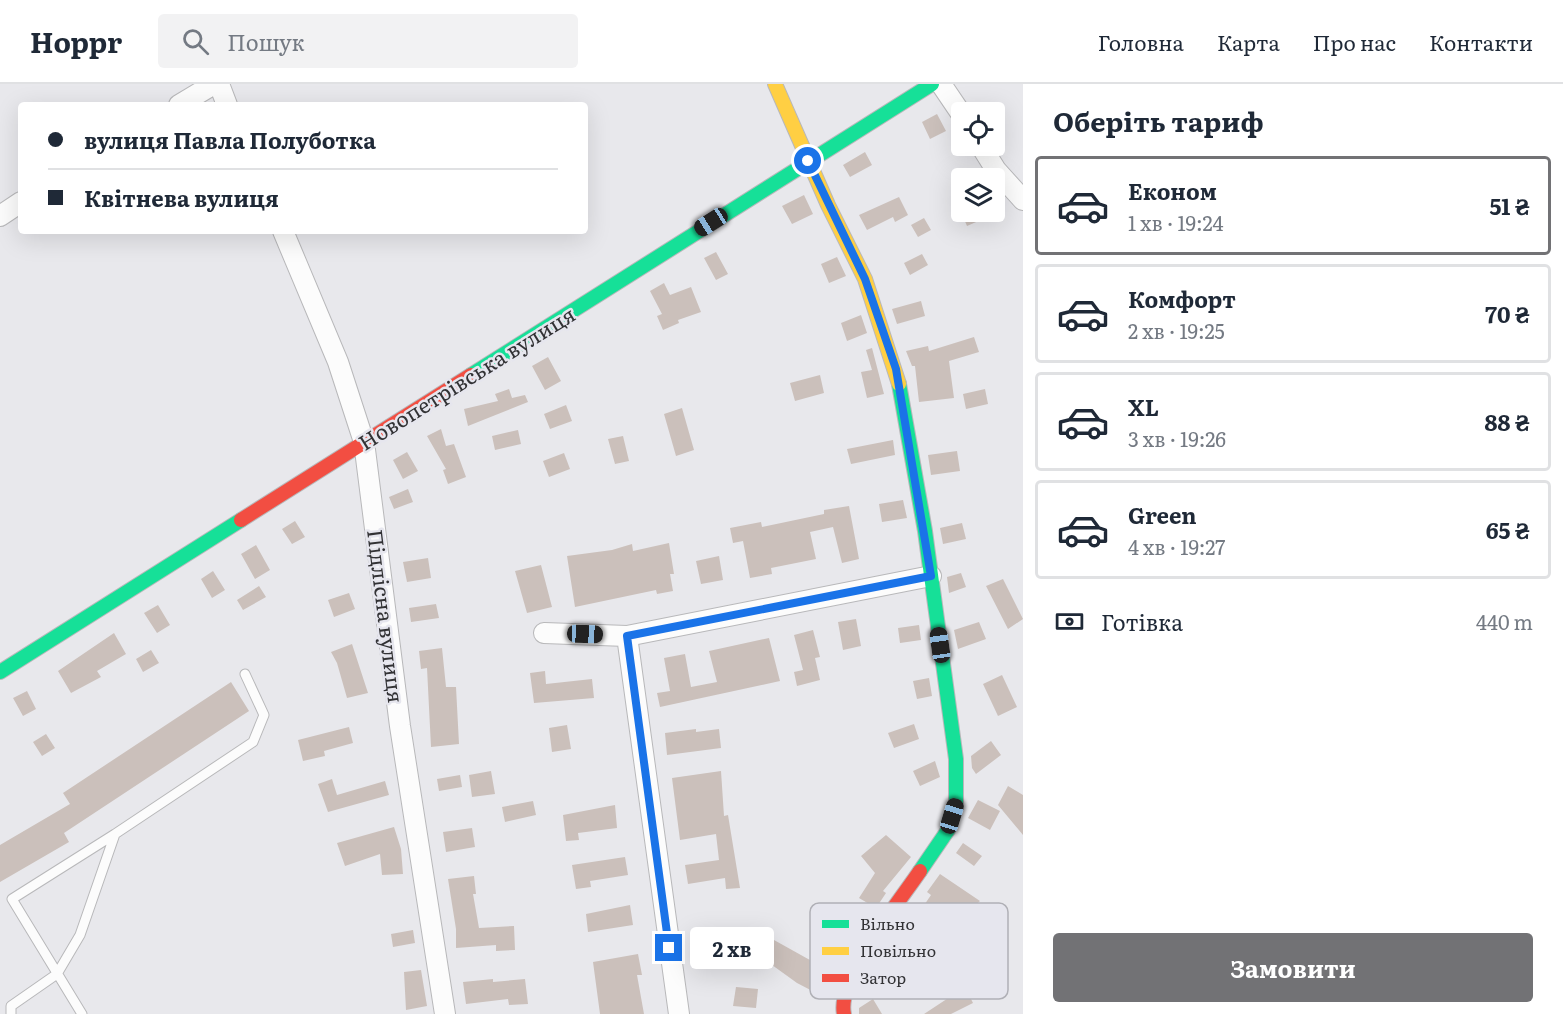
<!DOCTYPE html>
<html lang="uk">
<meta charset="utf-8">
<style>
:root{--surface:#fff;--page:#f2f2f3;--text:#1f2937;--muted:#747a83;--line:#e0e1e3;--accent:#727275}
body{margin:0;font-family:Literata,serif;background:var(--page);color:var(--text);height:100vh;display:flex;flex-direction:column;font-size:22px;white-space:nowrap}
*{box-sizing:border-box;margin:0}
p{font-size:20px;color:var(--muted)}
.icon{flex:none;width:33px;height:33px;fill:none;stroke:currentColor;stroke-width:2;stroke-linecap:round;stroke-linejoin:round}
.map{position:relative;flex:1;overflow:hidden}
.sheet{display:flex;flex-direction:column;background:var(--surface);width:540px}
.sheet>*{flex:none}
.banner{position:absolute;left:18px;top:18px;width:570px;height:132px;border-radius:6px;box-shadow:0 6px 24px #0002;display:grid;align-content:center;height:132px;padding:0 30px;background:var(--surface)}
.tools{position:absolute;left:951px;top:18px;display:grid;gap:12px}
.tools a{display:grid;place-items:center;width:54px;height:54px;border-radius:6px;background:var(--surface);box-shadow:0 6px 24px #0002;font-size:30px}
.end{position:absolute;width:27px;height:27px;margin:-14px;border:8px solid #1a73e8;background:#fff;box-shadow:0 0 0 3px #fff}
.from{border-radius:50%}
.bubble{position:absolute;height:42px;border-radius:6px;background:var(--surface);box-shadow:0 6px 24px #0002;font-size:20px;font-weight:700;line-height:42px;text-align:center}
.car{position:absolute;width:18px;height:36px;margin:-18px -9px;border-radius:8px;box-shadow:0 0 4px 2px #0007;background:linear-gradient(#222 24%,#8ab4d8 0 40%,#222 0 76%,#8ab4d8 0 86%,#222 0)}
.banner b{display:flex;align-items:center;gap:21px;height:57px;font-size:22px}
.banner b+b{border-top:2px solid var(--line)}
.banner i{width:15px;height:15px;background:var(--text)}
ul{padding:0;list-style:none}
li{display:flex;align-items:center;gap:18px;height:99px;margin:0 12px 9px;padding:0 18px;border:3px solid var(--line);border-radius:6px}
li div{flex:1}
li b{display:block;font-size:22px}
li em{font-style:normal;font-weight:700}
li.on{border-color:var(--accent)}
li>.icon{width:54px;height:54px;stroke-width:1.5}
h2{padding:0 30px;font-size:27px;line-height:72px}
.pay{display:flex;align-items:center;gap:15px;height:66px;padding:0 30px;font-size:22px}
.pay p{margin-inline-start:auto}
.primary-button{display:flex;gap:12px;margin-top:auto;padding:12px 30px}
.primary-button a{flex:1;height:69px;border-radius:6px;background:var(--accent);color:#fff;font-size:24px;font-weight:700;line-height:69px;text-align:center}
header{display:flex;align-items:center;gap:36px;box-sizing:border-box;height:84px;padding:0 30px;background:var(--surface);border-bottom:2px solid var(--line)}
header strong{font-size:28px}
nav{display:flex;gap:33px;margin-inline-start:auto;font-size:21px}
.search{width:420px;height:54px;background:var(--page);display:flex;align-items:center;gap:15px;box-sizing:border-box;padding:0 21px;border-radius:6px;color:var(--muted);font-size:22px}
main{display:flex;flex:1;min-height:0}
.map>svg:first-child{display:block}
</style>
<header>
<strong>Hoppr</strong>
<div class="search"><svg class="icon" aria-label="search" viewBox="0 0 24 24"><circle cx="10" cy="10" r="6"/><path d="M15 15l6 6"/></svg>Пошук</div>
<nav><a>Головна</a><a>Карта</a><a>Про нас</a><a>Контакти</a></nav>
</header>
<main>
<div class="map">
<svg width="1023" height="930" viewBox="0 0 1023 930">
<rect width="100%" height="100%" fill="#e8e8ec"/>
<path fill="#cbc0bb" d="M 937,30 L 946,47 L 930,55 L 922,38 Z
M 865,68 L 872,81 L 850,93 L 843,81 Z
M 804,111 L 813,130 L 792,140 L 782,122 Z
M 899,113 L 908,131 L 895,138 L 893,133 L 867,146 L 859,131 Z
M 961,128 L 999,128 L 967,142 Z
M 924,134 L 931,146 L 918,153 L 911,141 Z
M 716,168 L 728,190 L 716,196 L 704,174 Z
M 922,170 L 928,181 L 910,191 L 904,179 Z
M 837,173 L 846,192 L 829,199 L 821,180 Z
M 664,199 L 670,211 L 691,203 L 701,228 L 678,236 L 679,239 L 663,246 L 657,232 L 662,230 L 650,207 Z
M 921,217 L 925,232 L 897,240 L 892,225 Z
M 861,231 L 867,249 L 847,257 L 841,239 Z
M 974,253 L 979,268 L 949,277 L 954,314 L 919,318 L 915,282 L 912,282 L 906,267 L 928,262 L 929,267 Z
M 872,264 L 884,310 L 867,314 L 861,288 L 872,286 L 866,266 Z
M 548,273 L 561,297 L 545,306 L 532,282 Z
M 820,291 L 824,309 L 795,317 L 790,299 Z
M 509,305 L 512,314 L 525,311 L 528,318 L 468,342 L 464,325 L 498,317 L 495,310 Z
M 985,305 L 988,320 L 966,325 L 963,310 Z
M 566,321 L 572,337 L 550,345 L 544,330 Z
M 682,324 L 694,366 L 676,372 L 664,330 Z
M 441,345 L 446,362 L 454,360 L 466,393 L 448,400 L 443,386 L 446,385 L 427,352 Z
M 518,346 L 521,360 L 495,366 L 492,352 Z
M 623,352 L 629,377 L 615,380 L 608,355 Z
M 893,356 L 895,371 L 851,380 L 847,365 Z
M 957,367 L 960,387 L 931,391 L 928,371 Z
M 407,368 L 418,387 L 403,395 L 393,376 Z
M 564,369 L 570,385 L 549,393 L 543,377 Z
M 408,405 L 413,418 L 394,425 L 389,413 Z
M 903,416 L 907,434 L 882,438 L 879,420 Z
M 849,422 L 859,475 L 842,479 L 833,443 L 810,448 L 816,475 L 771,484 L 772,490 L 750,494 L 743,457 L 733,459 L 730,444 L 761,438 L 762,443 L 824,430 L 824,426 Z
M 295,437 L 305,453 L 292,460 L 282,445 Z
M 962,439 L 966,455 L 943,460 L 940,444 Z
M 669,459 L 674,490 L 670,490 L 673,507 L 657,510 L 656,506 L 575,523 L 567,472 L 612,466 L 632,460 L 633,467 Z
M 256,461 L 270,486 L 255,495 L 241,470 Z
M 719,472 L 723,496 L 701,500 L 696,477 Z
M 428,474 L 431,494 L 407,498 L 403,478 Z
M 541,481 L 552,523 L 527,529 L 515,487 Z
M 213,487 L 225,506 L 212,514 L 201,495 Z
M 961,489 L 966,503 L 949,509 L 947,493 Z
M 1003,495 L 1023,535 L 1008,545 L 986,502 Z
M 259,502 L 266,513 L 243,526 L 237,516 Z
M 349,509 L 355,525 L 334,533 L 328,516 Z
M 436,520 L 439,534 L 411,538 L 409,524 Z
M 158,521 L 170,541 L 157,549 L 144,529 Z
M 856,535 L 861,562 L 843,566 L 838,538 Z
M 979,538 L 986,555 L 958,565 L 954,546 Z
M 919,541 L 921,556 L 900,559 L 898,544 Z
M 813,546 L 820,573 L 815,574 L 820,596 L 797,602 L 794,588 L 803,586 L 794,551 Z
M 114,549 L 126,570 L 97,587 L 101,593 L 71,609 L 58,587 Z
M 769,554 L 780,597 L 660,623 L 657,609 L 670,607 L 664,574 L 685,570 L 691,603 L 717,598 L 709,567 Z
M 352,560 L 368,609 L 347,614 L 337,579 L 331,568 Z
M 442,564 L 446,603 L 456,603 L 459,660 L 431,663 L 427,584 L 421,585 L 419,567 Z
M 151,566 L 159,579 L 143,588 L 136,575 Z
M 545,587 L 546,600 L 592,595 L 594,614 L 534,619 L 530,589 Z
M 1002,591 L 1017,623 L 998,632 L 983,600 Z
M 929,594 L 932,612 L 917,615 L 913,597 Z
M 231,598 L 249,627 L 64,749 L 69,758 L 0,798 L 0,761 L 70,720 L 63,709 Z
M 27,607 L 36,625 L 23,632 L 13,614 Z
M 914,640 L 919,655 L 894,664 L 888,649 Z
M 567,641 L 571,665 L 552,668 L 549,644 Z
M 349,643 L 353,659 L 324,667 L 325,672 L 303,677 L 298,656 Z
M 696,645 L 696,648 L 719,645 L 721,664 L 667,671 L 665,649 Z
M 46,650 L 55,664 L 42,672 L 33,658 Z
M 991,657 L 1001,671 L 976,690 L 972,684 L 971,672 Z
M 935,677 L 940,693 L 920,702 L 913,687 Z
M 491,687 L 495,710 L 472,713 L 469,691 Z
M 721,687 L 724,732 L 728,731 L 740,804 L 726,805 L 725,794 L 688,800 L 685,781 L 719,776 L 716,750 L 680,756 L 672,694 Z
M 460,691 L 462,703 L 439,707 L 437,695 Z
M 332,695 L 337,711 L 385,697 L 389,711 L 328,728 L 318,700 Z
M 1008,702 L 1023,711 L 1023,751 L 998,721 Z
M 978,716 L 1000,727 L 990,746 L 968,734 Z
M 533,717 L 536,731 L 505,738 L 502,723 Z
M 615,721 L 617,744 L 578,749 L 579,756 L 566,757 L 563,731 Z
M 394,743 L 401,765 L 403,790 L 382,791 L 380,770 L 345,782 L 337,759 Z
M 472,744 L 475,763 L 446,768 L 443,748 Z
M 886,751 L 911,773 L 883,807 L 886,809 L 876,824 L 859,814 L 875,789 L 861,772 Z
M 963,759 L 982,772 L 974,782 L 956,769 Z
M 625,773 L 628,791 L 590,797 L 591,803 L 576,805 L 572,781 Z
M 940,790 L 980,817 L 946,848 L 932,834 L 925,844 L 914,836 L 931,811 L 927,808 Z
M 474,792 L 476,810 L 473,810 L 479,844 L 514,842 L 515,866 L 496,867 L 496,861 L 456,864 L 456,845 L 448,795 Z
M 630,821 L 633,841 L 588,848 L 586,830 Z
M 413,846 L 415,859 L 393,863 L 391,850 Z
M 774,856 L 835,890 L 824,913 L 797,899 L 761,873 Z
M 638,870 L 642,891 L 637,891 L 644,930 L 600,930 L 593,878 Z
M 421,886 L 427,922 L 406,926 L 404,888 Z
M 493,895 L 493,898 L 525,895 L 528,920 L 509,921 L 508,915 L 466,920 L 463,898 Z
M 736,903 L 758,905 L 756,924 L 733,922 Z
M 965,903 L 973,919 L 951,930 L 924,930 Z
M 873,915 L 882,930 L 859,930 L 859,924 Z"/>
<g fill="none" stroke-linecap="round" stroke-linejoin="round">
<g stroke="#b8b8ba" stroke-width="11">
<path id="lane" d="M 11,930 L 11,922 L 57,890 L 80,851 L 115,750 L 253,658 L 264,631 L 245,590
M 82,930 L 12,815 L 115,750"/>
</g>
<g stroke="#b8b8ba" stroke-width="22">
<path id="street" d="M 219,0 L 227,21
M 941,0 L 962,31
M 179,21 L 214,0
M 981,62 L 996,86 L 1023,116
M 0,132 L 21,118
M 283,147 L 338,278 L 364,358 L 400,642 L 445,930
M 544,549 L 627,552 L 931,492
M 627,552 L 679,930"/>
</g>
<g stroke="#b8b8ba" stroke-width="16">
<path id="fast" d="M 471,291 L 932,0
M 899,300 L 925,447 L 956,675 L 956,718 L 948,746 L 920,787
M 0,588 L 241,436"/>
</g>
<g stroke="#b8b8ba" stroke-width="16">
<path id="slow" d="M 775,0 L 828,121 L 865,195 L 899,300"/>
</g>
<g stroke="#b8b8ba" stroke-width="16">
<path id="jam" d="M 241,436 L 471,291
M 844,930 C 836,895 900,817 920,787"/>
</g>
<use href="#lane" stroke="#fcfcfc" stroke-width="9"/>
<use href="#street" stroke="#fcfcfc" stroke-width="20"/>
<use href="#fast" stroke="#16e098" stroke-width="14"/>
<use href="#slow" stroke="#ffcf43" stroke-width="14"/>
<use href="#jam" stroke="#f24e42" stroke-width="14"/>
</g>
<g fill="none" stroke-linecap="round" stroke-linejoin="round">
<path stroke="#1a73e8" stroke-width="8" d="M 669,864 L 627,552 L 931,492 L 896,285 L 865,195 L 808,77"/>
</g>
<g text-anchor="middle" dominant-baseline="central" stroke-width="5" stroke-linejoin="round" paint-order="stroke">
<g font-size="21" fill="#323235" stroke="#e6e6ee">
<text transform="translate(466 293) rotate(-32)">Новопетрівська вулиця</text>
<text transform="translate(387 532) rotate(83)">Підлісна вулиця</text>
</g>
</g>
<rect x="810" y="819" width="198" height="96" rx="9" fill="#e6e6ee" stroke="#b0b0b6" stroke-width="1.5"/>
<rect x="822" y="836" width="27" height="8" fill="#16e098"/>
<rect x="822" y="863" width="27" height="8" fill="#ffcf43"/>
<rect x="822" y="890" width="27" height="8" fill="#f24e42"/>
<g font-size="16" fill="#323235">
<text x="860" y="846">Вільно</text>
<text x="860" y="873">Повільно</text>
<text x="860" y="900">Затор</text>
</g>
</svg>
<div class="tools">
<a><svg class="icon" aria-label="locate" viewBox="0 0 24 24"><circle cx="12" cy="12" r="6"/><path d="M12 2v4M12 18v4M2 12h4M18 12h4"/></svg></a>
<a><svg class="icon" aria-label="layers" viewBox="0 0 24 24"><path d="M12 4l9 5-9 5-9-5zM3 14l9 5 9-5"/></svg></a>
</div>
<i class="end from" style="left:808px;top:77px"></i>
<i class="end" style="left:669px;top:864px"></i>
<div class="bubble" style="left:690px;top:843px;width:84px">2 хв</div>
<i class="car" style="left:711px;top:138px;rotate:238deg"></i>
<i class="car" style="left:585px;top:550px;rotate:92deg"></i>
<i class="car" style="left:940px;top:561px;rotate:352deg"></i>
<i class="car" style="left:952px;top:732px;rotate:17deg"></i>
<div class="banner">
<b><i class="from"></i>вулиця Павла Полуботка</b>
<b><i></i>Квітнева вулиця</b>
</div>
</div>
<section class="sheet">
<h2>Оберіть тариф</h2>
<ul>
<li class="on"><svg class="icon" aria-label="car" viewBox="0 0 24 24"><path d="M5 17H2v-5l4-1 3-4h7l3 4 3 1v5h-3M9 17h6M6 11h13"/><circle cx="7" cy="17" r="2"/><circle cx="17" cy="17" r="2"/></svg><div><b>Економ</b><p>1 хв · 19:24</p></div><em>51 ₴</em></li>
<li><svg class="icon" aria-label="car" viewBox="0 0 24 24"><path d="M5 17H2v-5l4-1 3-4h7l3 4 3 1v5h-3M9 17h6M6 11h13"/><circle cx="7" cy="17" r="2"/><circle cx="17" cy="17" r="2"/></svg><div><b>Комфорт</b><p>2 хв · 19:25</p></div><em>70 ₴</em></li>
<li><svg class="icon" aria-label="car" viewBox="0 0 24 24"><path d="M5 17H2v-5l4-1 3-4h7l3 4 3 1v5h-3M9 17h6M6 11h13"/><circle cx="7" cy="17" r="2"/><circle cx="17" cy="17" r="2"/></svg><div><b>XL</b><p>3 хв · 19:26</p></div><em>88 ₴</em></li>
<li><svg class="icon" aria-label="car" viewBox="0 0 24 24"><path d="M5 17H2v-5l4-1 3-4h7l3 4 3 1v5h-3M9 17h6M6 11h13"/><circle cx="7" cy="17" r="2"/><circle cx="17" cy="17" r="2"/></svg><div><b>Green</b><p>4 хв · 19:27</p></div><em>65 ₴</em></li>
</ul>
<div class="pay"><svg class="icon" aria-label="cash" viewBox="0 0 24 24"><path d="M3 7h18v10H3z"/><circle cx="12" cy="12" r="2"/></svg>Готівка<p>440 m</p></div>
<div class="primary-button"><a>Замовити</a></div>
</section>
</main>
